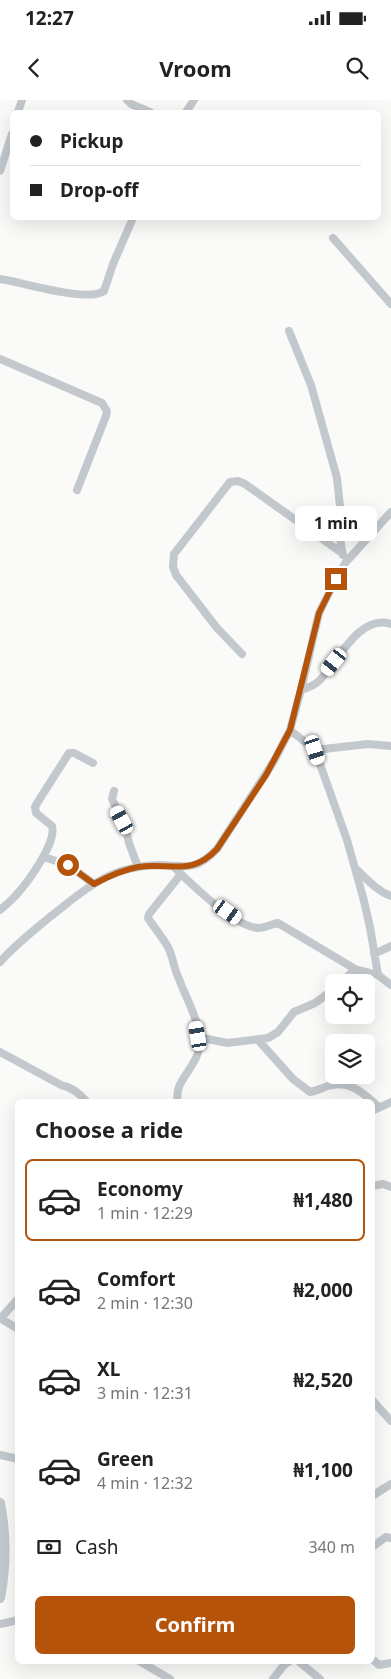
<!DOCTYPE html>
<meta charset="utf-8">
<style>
:root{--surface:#fff;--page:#f2f2f2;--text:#222;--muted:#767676;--line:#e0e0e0;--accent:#b45309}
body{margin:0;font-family:"Noto Sans",sans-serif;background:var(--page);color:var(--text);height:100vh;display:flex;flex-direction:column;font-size:19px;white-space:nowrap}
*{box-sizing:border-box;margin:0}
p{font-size:16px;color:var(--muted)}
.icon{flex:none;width:28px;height:28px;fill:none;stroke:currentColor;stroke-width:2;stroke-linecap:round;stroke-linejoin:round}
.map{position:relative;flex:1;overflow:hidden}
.details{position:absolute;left:15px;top:999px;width:360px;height:565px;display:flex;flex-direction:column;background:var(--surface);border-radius:8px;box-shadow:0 5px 20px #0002}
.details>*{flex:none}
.top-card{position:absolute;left:10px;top:10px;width:371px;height:110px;border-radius:8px;box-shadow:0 5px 20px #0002;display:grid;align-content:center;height:110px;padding:0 20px;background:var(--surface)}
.fabs{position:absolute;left:325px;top:874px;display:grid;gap:10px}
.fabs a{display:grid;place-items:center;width:50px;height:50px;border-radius:8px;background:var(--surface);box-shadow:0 5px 20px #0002;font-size:25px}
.end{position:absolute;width:22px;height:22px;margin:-11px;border:6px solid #b45309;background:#fff;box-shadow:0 0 0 2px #fff}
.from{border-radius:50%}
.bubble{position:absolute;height:35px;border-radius:8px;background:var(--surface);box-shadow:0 5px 20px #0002;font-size:16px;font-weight:700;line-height:35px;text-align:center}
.car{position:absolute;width:15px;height:30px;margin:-15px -8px;border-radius:6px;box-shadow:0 0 4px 1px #0007;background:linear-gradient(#fff 24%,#345 0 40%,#fff 0 76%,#345 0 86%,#fff 0)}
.top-card b{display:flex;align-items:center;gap:18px;height:48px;font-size:19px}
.top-card b+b{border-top:1px solid var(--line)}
.top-card i{width:12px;height:12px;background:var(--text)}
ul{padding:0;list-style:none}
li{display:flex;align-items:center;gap:15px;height:82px;margin:0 10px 8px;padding:0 10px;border:2px solid transparent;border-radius:8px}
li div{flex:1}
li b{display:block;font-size:19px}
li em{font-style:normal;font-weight:700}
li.current{border-color:var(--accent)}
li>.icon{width:45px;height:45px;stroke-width:1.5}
h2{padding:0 20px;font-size:22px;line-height:60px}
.pay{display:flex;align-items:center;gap:12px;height:55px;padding:0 20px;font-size:19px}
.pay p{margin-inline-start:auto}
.cta{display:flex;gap:10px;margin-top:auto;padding:10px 20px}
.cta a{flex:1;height:58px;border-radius:8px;background:var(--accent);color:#fff;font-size:20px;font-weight:700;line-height:58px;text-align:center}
.status{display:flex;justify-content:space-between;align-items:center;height:35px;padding:0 25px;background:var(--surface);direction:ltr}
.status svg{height:14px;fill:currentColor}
header{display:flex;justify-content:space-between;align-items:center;height:65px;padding:0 20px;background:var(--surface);font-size:22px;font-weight:700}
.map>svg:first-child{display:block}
</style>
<div class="status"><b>12:27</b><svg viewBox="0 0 49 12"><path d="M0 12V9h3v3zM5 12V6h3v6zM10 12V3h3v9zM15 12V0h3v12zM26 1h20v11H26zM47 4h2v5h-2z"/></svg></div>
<header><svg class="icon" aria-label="back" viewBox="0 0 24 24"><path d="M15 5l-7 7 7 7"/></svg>Vroom<svg class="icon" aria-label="search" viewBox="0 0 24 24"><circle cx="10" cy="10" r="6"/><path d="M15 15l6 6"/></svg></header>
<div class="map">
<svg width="391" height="1579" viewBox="0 0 391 1579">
<rect width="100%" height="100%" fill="#fafaf8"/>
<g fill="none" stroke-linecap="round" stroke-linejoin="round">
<path stroke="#c3c8cc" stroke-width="8" d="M 127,0 L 131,4 L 150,12
M 18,12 L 22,0
M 186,12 L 194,0
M 0,71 L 12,34
M 333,138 L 391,204
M 0,179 C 22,182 88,203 104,191 L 113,164 L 133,118
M 289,231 L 311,285 L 337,378 L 341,416 L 340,439 L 343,455
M 0,259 L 102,303 L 107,311 L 106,316 L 77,390
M 242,554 L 217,528 L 176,475 L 173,467 L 174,454 L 230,382 L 238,381 L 245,384 L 342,453
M 301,590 C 307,588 314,586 319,581 C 337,563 359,513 391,524
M 290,630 L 315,650 L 347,740 L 363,797 L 370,827 L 378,875
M 315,650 L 368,644 L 391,646
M 114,691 L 112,699 L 125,725 L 129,743 L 138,767
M 44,757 L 68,765 L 94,784
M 173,766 C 189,782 236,828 259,828 C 265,828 272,824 278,823 L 355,869 L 378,875 L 391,885
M 355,768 C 366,778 377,791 391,796
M 0,810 C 6,805 12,800 17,794 C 28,782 57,742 52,726 L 36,713 L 35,707 L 39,700 L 69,653 L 74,653 L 93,663
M 374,854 L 391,846
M 0,862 C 15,845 33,831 51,816 C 73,799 94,780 121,771 C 132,768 146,765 158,765 C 186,766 195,772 217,749 L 274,661 L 290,630 L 301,590 L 319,513 L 336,479 L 346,462 L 391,412
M 342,882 L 355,869
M 198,937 L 227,943 L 268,938 L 278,932 L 294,912 L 315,903 L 334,889
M 258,940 L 293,979 L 310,992 C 316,991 322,988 328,986 C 350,979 364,994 379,1007
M 0,952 L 61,985 C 72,987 79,993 86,1001
M 178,1001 C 173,982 196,968 199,949 C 202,924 187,901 179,879 C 174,869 173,857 168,847 C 162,837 154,827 148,818 L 149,814 L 181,774
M 372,1011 L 391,1002
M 372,1086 L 383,1084 L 391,1087
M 0,1218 L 18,1229
M 1,1218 L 18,1199
M 372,1300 L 391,1321
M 0,1355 L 18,1359
M 372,1396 L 391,1384
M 372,1447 L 386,1437 L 391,1438
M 0,1524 L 18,1520
M 372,1559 L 379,1565 L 391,1563
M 139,1561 L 170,1579
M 298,1561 L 320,1579
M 273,1579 L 284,1565 L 290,1561"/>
<path stroke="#c3c8cc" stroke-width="10" d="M 0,1403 C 6,1434 6,1467 0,1498"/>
</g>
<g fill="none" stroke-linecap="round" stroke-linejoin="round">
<path stroke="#b45309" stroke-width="6" d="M 68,765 L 94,784 C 109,776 122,770 138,767 C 170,762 191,777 217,749 L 266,675 L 290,630 L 319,513 L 336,479"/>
</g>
</svg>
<div class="fabs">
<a><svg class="icon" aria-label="locate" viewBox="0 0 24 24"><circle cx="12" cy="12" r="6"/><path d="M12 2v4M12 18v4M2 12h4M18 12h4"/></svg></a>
<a><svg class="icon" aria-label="layers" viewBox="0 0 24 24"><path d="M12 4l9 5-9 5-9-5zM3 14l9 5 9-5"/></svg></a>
</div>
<i class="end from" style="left:68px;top:765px"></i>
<i class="end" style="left:336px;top:479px"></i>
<div class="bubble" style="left:295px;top:406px;width:82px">1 min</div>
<i class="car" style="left:334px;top:562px;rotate:219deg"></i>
<i class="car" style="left:315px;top:650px;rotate:162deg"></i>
<i class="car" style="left:122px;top:720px;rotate:331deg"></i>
<i class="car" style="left:228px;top:812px;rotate:125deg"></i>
<i class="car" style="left:198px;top:936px;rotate:350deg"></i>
<div class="top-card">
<b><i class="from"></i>Pickup</b>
<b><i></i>Drop-off</b>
</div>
<section class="details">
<h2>Choose a ride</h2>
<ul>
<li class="current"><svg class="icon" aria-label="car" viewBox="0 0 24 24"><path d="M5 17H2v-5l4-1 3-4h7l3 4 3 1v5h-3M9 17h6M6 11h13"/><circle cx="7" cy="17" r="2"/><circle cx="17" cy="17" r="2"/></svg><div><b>Economy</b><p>1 min · 12:29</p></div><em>₦1,480</em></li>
<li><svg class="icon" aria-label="car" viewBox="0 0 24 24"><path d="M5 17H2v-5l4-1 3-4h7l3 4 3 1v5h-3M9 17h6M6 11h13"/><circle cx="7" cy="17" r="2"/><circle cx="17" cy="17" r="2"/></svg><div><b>Comfort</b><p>2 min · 12:30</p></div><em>₦2,000</em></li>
<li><svg class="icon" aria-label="car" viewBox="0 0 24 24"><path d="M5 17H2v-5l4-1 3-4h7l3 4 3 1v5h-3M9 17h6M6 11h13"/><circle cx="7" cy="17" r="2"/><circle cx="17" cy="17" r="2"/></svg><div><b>XL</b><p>3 min · 12:31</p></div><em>₦2,520</em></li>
<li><svg class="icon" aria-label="car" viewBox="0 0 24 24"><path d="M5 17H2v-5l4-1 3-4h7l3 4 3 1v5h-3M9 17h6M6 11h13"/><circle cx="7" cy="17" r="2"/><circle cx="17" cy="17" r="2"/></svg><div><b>Green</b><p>4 min · 12:32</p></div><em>₦1,100</em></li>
</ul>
<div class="pay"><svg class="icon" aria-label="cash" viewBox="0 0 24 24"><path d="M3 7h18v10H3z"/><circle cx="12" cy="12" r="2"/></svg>Cash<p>340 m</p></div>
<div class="cta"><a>Confirm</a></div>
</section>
</div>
